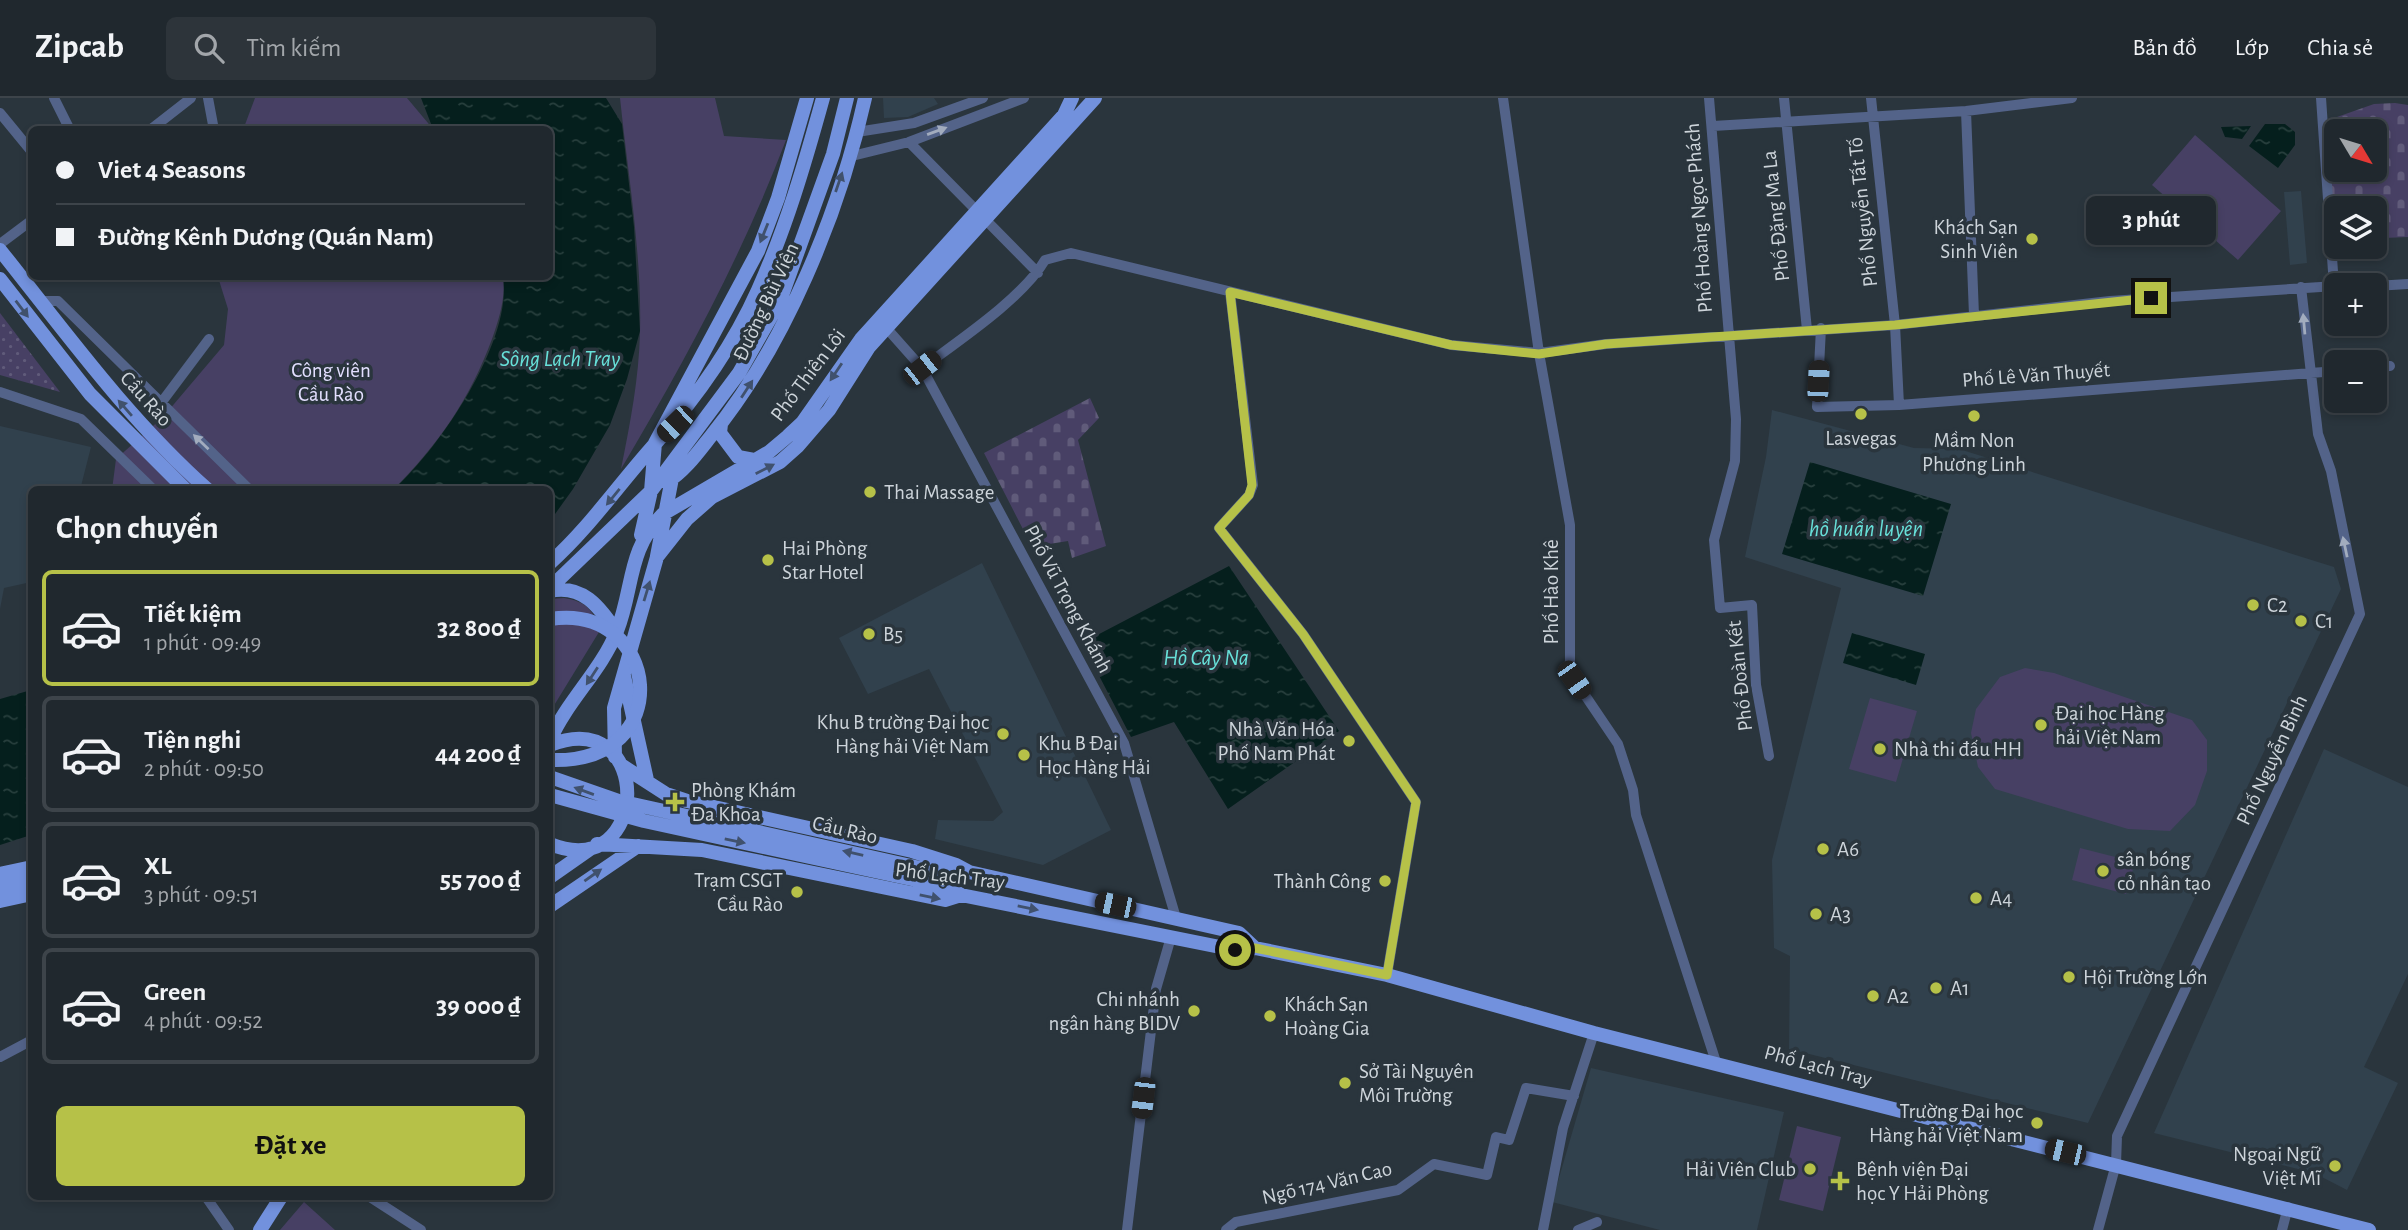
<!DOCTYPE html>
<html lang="vi">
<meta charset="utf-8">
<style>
:root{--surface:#20282e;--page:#2d343a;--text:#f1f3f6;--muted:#a2a6aa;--line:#3d444a;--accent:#b6c148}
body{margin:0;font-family:"Alegreya Sans",sans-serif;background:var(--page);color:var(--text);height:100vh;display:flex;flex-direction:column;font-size:26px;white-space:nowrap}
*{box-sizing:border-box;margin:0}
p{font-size:23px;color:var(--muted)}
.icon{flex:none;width:38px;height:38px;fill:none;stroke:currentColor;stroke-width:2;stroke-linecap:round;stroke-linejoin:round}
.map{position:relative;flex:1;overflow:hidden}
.panel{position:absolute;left:28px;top:388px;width:525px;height:714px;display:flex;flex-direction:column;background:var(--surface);border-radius:10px;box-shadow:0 4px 10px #0003,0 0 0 2px var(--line)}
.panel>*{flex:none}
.hud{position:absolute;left:28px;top:28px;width:525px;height:154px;border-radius:10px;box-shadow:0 4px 10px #0003,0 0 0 2px var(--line);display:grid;align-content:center;height:154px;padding:0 28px;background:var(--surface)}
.needle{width:46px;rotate:128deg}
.fabs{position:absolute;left:2324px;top:21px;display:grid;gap:14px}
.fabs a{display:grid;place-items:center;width:63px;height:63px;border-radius:10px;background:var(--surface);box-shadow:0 4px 10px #0003,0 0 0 2px var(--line);font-size:35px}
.end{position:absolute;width:32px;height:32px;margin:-16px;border:9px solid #b6c148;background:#111;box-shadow:0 0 0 4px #111}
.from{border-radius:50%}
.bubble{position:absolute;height:49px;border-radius:10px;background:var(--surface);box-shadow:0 4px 10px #0003,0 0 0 2px var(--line);font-size:23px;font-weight:700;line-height:49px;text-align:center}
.car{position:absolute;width:21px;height:42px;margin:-21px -10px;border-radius:9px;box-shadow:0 0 5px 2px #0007;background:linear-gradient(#222 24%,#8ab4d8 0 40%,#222 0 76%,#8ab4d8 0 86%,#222 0)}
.hud b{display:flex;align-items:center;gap:24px;height:66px;font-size:26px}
.hud b+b{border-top:2px solid var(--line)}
.hud i{width:18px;height:18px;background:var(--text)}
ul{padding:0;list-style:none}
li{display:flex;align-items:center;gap:21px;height:116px;margin:0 14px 10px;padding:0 14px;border:4px solid var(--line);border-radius:10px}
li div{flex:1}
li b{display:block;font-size:26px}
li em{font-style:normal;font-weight:700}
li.selected{border-color:var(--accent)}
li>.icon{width:63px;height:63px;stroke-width:1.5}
h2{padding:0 28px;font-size:32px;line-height:84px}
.button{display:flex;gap:14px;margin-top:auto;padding:14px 28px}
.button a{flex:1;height:80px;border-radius:10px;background:var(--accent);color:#111;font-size:28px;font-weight:700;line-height:80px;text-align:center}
header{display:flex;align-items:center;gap:42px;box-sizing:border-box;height:98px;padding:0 35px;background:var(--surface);border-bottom:2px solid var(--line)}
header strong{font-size:33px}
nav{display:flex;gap:38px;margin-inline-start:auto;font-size:24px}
.search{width:490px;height:63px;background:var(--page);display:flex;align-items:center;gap:18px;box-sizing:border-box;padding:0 24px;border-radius:10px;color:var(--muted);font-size:26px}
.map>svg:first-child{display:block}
</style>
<header>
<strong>Zipcab</strong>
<div class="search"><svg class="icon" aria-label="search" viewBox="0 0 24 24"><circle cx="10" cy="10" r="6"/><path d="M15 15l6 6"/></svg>Tìm kiếm</div>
<nav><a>Bản đồ</a><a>Lớp</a><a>Chia sẻ</a></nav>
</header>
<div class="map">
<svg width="2408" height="1132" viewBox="0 0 2408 1132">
<defs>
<pattern id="cemetery-stones" width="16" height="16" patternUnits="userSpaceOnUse" patternTransform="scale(1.75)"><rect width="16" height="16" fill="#474064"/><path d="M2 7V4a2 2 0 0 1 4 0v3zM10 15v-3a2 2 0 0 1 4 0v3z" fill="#605b7a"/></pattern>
<pattern id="garden-dots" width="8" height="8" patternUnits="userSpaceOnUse" patternTransform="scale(1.75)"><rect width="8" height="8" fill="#474064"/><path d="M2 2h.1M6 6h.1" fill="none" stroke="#605b7a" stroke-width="1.8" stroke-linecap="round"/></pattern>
<pattern id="water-ripples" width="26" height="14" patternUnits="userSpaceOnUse" patternTransform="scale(1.75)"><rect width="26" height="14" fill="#051f1d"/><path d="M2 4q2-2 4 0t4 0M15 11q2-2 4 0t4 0" fill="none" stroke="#283f3d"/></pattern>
</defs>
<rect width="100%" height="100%" fill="#2a353d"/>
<path fill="#31414d" d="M 883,0 L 934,0 L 938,6 L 908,19 L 884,20 Z
M 2301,93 L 2307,165 L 2290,167 L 2284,94 Z
M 1772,312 L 1914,350 L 1959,351 L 2334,469 L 2341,491 L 2088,1025 L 1789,951 L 1790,858 L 1774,850 L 1772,762 L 1841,490 L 1745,459 L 1766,359 Z
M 0,328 L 91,349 L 80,392 L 32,392 L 31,484 L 4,490 L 0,511 Z
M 982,465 L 1111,732 L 1043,767 L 935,741 L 938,722 L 993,723 L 1003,714 L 929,571 L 868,596 L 839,540 Z
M 2324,651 L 2408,689 L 2408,876 L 2364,969 L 2398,985 L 2347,1092 L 2314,1075 L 2154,1035 Z
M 1591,970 L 1784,1014 L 1757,1132 L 1660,1132 L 1552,1104 Z"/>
<path fill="url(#cemetery-stones)" d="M 2395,5 L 2408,7 L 2408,139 L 2383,140 L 2383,147 L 2375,148 L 2375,110 L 2336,110 L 2336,123 L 2331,109 L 2329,83 L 2337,83 L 2338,72 L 2375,72 L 2375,33 L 2336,33 L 2336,50 L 2337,19 L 2374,6 Z
M 1090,300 L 1099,320 L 1078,342 L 1106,448 L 1072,460 L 1068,443 L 1043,447 L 1037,434 L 1026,437 L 984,355 Z"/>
<path fill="#474064" d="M 255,0 L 407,0 L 433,31 L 243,32 Z
M 620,0 L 715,0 L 724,38 L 786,42 C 742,158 684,265 621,371 C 630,326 639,280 640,234 C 642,156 628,77 620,0 Z
M 2195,37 L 2281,113 L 2238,162 L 2152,87 Z
M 218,179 L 503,179 C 506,199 499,221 492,241 C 470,301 438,347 393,392 L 112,392 L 116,361 L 163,319 L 224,247 L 228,211 Z
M 564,500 C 586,503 595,513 599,534 L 550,614 L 550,501 Z
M 2025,570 L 2054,575 L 2192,622 L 2207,642 L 2207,673 L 2195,707 L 2170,733 L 2128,731 L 1995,691 L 1978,669 L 1971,635 L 1976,611 L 2000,579 Z
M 1870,600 L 1917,613 L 1896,684 L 1849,671 Z
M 2080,750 L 2135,764 L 2126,796 L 2072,782 Z
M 1797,1028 L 1841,1039 L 1823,1113 L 1779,1102 Z
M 304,1104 L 335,1132 L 280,1132 Z"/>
<path fill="url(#garden-dots)" d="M 0,215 L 60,294 L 0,277 Z"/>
<path fill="url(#water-ripples)" d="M 421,0 L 606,0 L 622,26 L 634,129 L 640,233 L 627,281 L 610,327 L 573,391 L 550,423 L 550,392 L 393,392 C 439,351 513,243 503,179 L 550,178 L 550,32 L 433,31 Z
M 2265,26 L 2285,26 L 2295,34 L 2295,47 L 2278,70 L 2249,48 Z
M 2251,28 L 2242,41 L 2225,39 L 2221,29 Z
M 1810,364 L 1951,406 L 1923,498 L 1782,456 Z
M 1229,468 L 1339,633 L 1228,711 L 1174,624 L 1131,639 L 1082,545 Z
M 1852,535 L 1925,556 L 1916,587 L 1843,565 Z
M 31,592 L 31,737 L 0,747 L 0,601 Z"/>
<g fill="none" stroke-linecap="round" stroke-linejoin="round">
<path stroke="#536389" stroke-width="10" d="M 54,0 L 70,32
M 208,0 L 214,32
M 1503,0 L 1539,255 L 1570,427 L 1570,575 L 1618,646 L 1633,692 L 1636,717 L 1716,964
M 1709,0 L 1736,321 L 1735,363 L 1714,442 L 1720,510 L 1752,507 L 1756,587 L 1769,658
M 1784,0 L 1807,232
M 1871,0 L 1895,227 L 1899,307
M 2321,0 L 2334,188
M 1966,13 L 1974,217
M 0,15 L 32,54
M 1713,28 L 1966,13 L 2072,0
M 150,32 L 191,0
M 857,34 L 914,25 L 983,0
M 909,44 L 1038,175
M 848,59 L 909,44 L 1024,0
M 0,146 L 32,122
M 2375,188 L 2408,186
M 1230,194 L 1253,387 L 1249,397 L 1219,430 L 1303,536 L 1416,704 L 1387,877
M 40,203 L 58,203 L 250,392
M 882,225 L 922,270 L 1124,645 L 1176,820
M 1821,230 L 1817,309 L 1899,307 L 2336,273
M 2375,269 L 2390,268
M 922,270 C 958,243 1023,200 1045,162 L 1071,155 L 1451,247 L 1539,255 L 1606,246 L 1895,227 L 2110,203 L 2336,188
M 0,294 L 81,321 L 154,392
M 161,305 L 209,241
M 0,959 L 32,942
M 206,1099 L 229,1132
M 370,1099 L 421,1132
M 1127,1132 L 1156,891 L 1171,839
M 1226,1132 L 1236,1124 L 1398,1092 L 1434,1066 L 1487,1077 L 1496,1039 L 1509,1042 L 1526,990 L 1574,998
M 1543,1132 L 1563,1030 L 1594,935
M 1578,1132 L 1597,1124
M 2098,1132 L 2116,1066 L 2117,1038 L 2360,516 L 2331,373 L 2318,336 L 2301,189
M 2282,1132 L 2288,1109"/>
<path stroke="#7291dd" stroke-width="14" d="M 0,152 C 67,236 128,321 208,392
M 0,181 L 90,296 L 186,392
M 721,326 L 720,335 L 738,359 L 754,362
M 667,384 C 685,373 699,353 711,338 C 785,248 840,113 865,0
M 641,437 L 651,393 L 655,345 L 758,153 L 778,100 L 807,0
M 657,458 L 673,375
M 550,465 C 590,429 619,386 655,346 C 696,300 733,248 758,192 C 786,130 805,65 823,0
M 550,490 L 651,393 L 739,275 L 780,203 L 833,56 L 847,0
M 550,493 C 583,486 599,509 616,533
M 624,578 L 647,682
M 550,642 C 567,603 601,573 617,533 C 634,489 627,452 663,416 L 769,354 L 788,338 L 802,325 L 861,241 L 1064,17 L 1072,0
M 550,647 C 655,606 651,787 550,746
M 615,659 L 614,610 L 657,459 L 687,421 L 712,399 L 780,364 L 798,348 L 829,312 L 869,249 L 1095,0
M 621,667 L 666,696 L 687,703 L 912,753 L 956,767 L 969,774 L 1239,835 L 1255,850
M 597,746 L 702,752 L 945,802 L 961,797 L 1235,852 L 1255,850 L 1387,877 L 1594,935 L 2369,1132
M 920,770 L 951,778 L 969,774
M 0,776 L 32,769
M 550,779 L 590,751
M 916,782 L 951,790 L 961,797
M 0,790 L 32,783
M 0,803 L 32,796
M 550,808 L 638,748
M 260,1132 L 281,1099"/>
<path stroke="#7291dd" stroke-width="14" d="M 550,521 C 660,504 680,667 550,662
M 550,679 L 619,703 L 920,770
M 550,697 L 644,723 L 916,782"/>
</g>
<defs><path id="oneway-solid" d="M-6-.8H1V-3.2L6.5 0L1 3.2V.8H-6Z" transform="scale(1.75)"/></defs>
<g fill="#a2acbe">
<use href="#oneway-solid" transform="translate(937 33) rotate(-20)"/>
<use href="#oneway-solid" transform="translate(2304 226) rotate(-95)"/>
<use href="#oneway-solid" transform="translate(201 344) rotate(-136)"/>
<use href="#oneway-solid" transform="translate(2345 449) rotate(-102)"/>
</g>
<g fill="#40516d">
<use href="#oneway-solid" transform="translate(839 84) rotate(-71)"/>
<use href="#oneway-solid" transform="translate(764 135) rotate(112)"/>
<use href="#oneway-solid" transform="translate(22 211) rotate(53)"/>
<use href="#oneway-solid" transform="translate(836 274) rotate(124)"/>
<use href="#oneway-solid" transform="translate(747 291) rotate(-57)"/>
<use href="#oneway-solid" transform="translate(125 310) rotate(-131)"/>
<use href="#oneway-solid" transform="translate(765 371) rotate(-27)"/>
<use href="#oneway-solid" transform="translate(613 399) rotate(129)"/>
<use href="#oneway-solid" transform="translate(647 493) rotate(-73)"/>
<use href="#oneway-solid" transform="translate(592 578) rotate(123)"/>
<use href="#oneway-solid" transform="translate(584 693) rotate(-160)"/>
<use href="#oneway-solid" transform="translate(735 743) rotate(12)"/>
<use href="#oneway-solid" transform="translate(853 755) rotate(-167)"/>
<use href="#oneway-solid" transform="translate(593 777) rotate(-35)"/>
<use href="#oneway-solid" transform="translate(930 799) rotate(11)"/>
<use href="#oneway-solid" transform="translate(1028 810) rotate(11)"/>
</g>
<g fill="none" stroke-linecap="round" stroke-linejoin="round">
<path stroke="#b6c148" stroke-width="9" d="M 1235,852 L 1255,850 L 1387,877 L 1416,704 L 1303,536 L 1219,430 L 1249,397 L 1252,387 L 1230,194 L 1451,247 L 1539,256 L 1606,246 L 1895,227 L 2151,200"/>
</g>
<g fill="#b6c148" stroke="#2a353d" stroke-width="2.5">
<circle cx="2032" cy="141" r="7"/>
<circle cx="1861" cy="316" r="7"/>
<circle cx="1974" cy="318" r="7"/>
<circle cx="870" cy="394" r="7"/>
<circle cx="768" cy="462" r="7"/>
<circle cx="2253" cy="507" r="7"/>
<circle cx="2301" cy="523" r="7"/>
<circle cx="869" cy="536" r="7"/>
<circle cx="2041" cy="627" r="7"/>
<circle cx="1003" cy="636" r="7"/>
<circle cx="1349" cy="643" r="7"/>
<circle cx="1880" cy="651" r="7"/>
<circle cx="1024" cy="657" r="7"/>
<path d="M671.5 693.5h7v7h7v7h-7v7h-7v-7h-7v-7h7z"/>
<circle cx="1823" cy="751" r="7"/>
<circle cx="2103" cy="773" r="7"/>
<circle cx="1385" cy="783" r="7"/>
<circle cx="797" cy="794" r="7"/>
<circle cx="1976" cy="800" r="7"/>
<circle cx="1816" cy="816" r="7"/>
<circle cx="2069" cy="879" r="7"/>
<circle cx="1936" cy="890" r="7"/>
<circle cx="1873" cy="898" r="7"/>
<circle cx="1194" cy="913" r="7"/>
<circle cx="1270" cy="918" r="7"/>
<circle cx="1345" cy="985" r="7"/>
<circle cx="2037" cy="1025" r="7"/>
<circle cx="2335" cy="1068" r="7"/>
<circle cx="1810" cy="1071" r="7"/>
<path d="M1836.5 1072.5h7v7h7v7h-7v7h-7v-7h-7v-7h7z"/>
</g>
<g text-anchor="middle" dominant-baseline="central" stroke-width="7" stroke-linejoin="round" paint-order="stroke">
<g font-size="21" fill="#cdd4da" stroke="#2a353d">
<text transform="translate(1863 114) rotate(-96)">Phố Nguyễn Tất Tố</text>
<text transform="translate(1776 118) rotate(-96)">Phố Đặng Ma La</text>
<text transform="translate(1699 120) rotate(-94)">Phố Hoàng Ngọc Phách</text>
<text transform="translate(766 204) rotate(-65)">Đường Bùi Viện</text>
<text transform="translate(808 277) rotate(-53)">Phố Thiên Lôi</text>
<text transform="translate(2036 277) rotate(-4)">Phố Lê Văn Thuyết</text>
<text transform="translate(146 301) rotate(48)">Cầu Rào</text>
<text transform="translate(1551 494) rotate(-90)">Phố Hào Khê</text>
<text transform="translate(1068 501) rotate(62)">Phố Vũ Trọng Khánh</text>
<text transform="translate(1740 578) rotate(-96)">Phố Đoàn Kết</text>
<text transform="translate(2272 662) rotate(-65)">Phố Nguyễn Bình</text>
<text transform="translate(845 732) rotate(13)">Cầu Rào</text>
<text transform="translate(950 778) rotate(7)">Phố Lạch Tray</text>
<text transform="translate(1818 968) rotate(15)">Phố Lạch Tray</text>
<text transform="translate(1327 1085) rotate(-13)">Ngõ 174 Văn Cao</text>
</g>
<g font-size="21" fill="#cdd4da" stroke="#2a353d" text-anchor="start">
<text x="2018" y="129" text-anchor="end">Khách Sạn<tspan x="2018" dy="24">Sinh Viên</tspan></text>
<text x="1861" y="340" text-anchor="middle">Lasvegas</text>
<text x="1974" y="342" text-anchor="middle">Mầm Non<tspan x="1974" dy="24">Phương Linh</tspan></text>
<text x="884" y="394">Thai Massage</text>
<text x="782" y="450">Hai Phòng<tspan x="782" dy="24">Star Hotel</tspan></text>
<text x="2267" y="507">C2</text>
<text x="2315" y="523">C1</text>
<text x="883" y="536">B5</text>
<text x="2055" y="615">Đại học Hàng<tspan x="2055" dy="24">hải Việt Nam</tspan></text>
<text x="989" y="624" text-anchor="end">Khu B trường Đại học<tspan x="989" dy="24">Hàng hải Việt Nam</tspan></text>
<text x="1335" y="631" text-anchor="end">Nhà Văn Hóa<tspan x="1335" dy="24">Phố Nam Phát</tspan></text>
<text x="1038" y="645">Khu B Đại<tspan x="1038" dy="24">Học Hàng Hải</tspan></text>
<text x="1894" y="651">Nhà thi đấu HH</text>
<text x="691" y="692">Phòng Khám<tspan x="691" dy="24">Đa Khoa</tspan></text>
<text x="1837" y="751">A6</text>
<text x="2117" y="761">sân bóng<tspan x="2117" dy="24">cỏ nhân tạo</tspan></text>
<text x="783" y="782" text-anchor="end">Trạm CSGT<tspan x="783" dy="24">Cầu Rào</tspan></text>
<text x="1371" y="783" text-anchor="end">Thành Công</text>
<text x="1990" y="800">A4</text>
<text x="1830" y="816">A3</text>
<text x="2083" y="879">Hội Trường Lớn</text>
<text x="1950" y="890">A1</text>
<text x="1887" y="898">A2</text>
<text x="1180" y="901" text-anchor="end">Chi nhánh<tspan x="1180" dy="24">ngân hàng BIDV</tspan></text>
<text x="1284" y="906">Khách Sạn<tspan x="1284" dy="24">Hoàng Gia</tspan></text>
<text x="1359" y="973">Sở Tài Nguyên<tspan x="1359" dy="24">Môi Trường</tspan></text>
<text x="2023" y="1013" text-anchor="end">Trường Đại học<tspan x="2023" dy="24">Hàng hải Việt Nam</tspan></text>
<text x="2321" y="1056" text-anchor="end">Ngoại Ngữ<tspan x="2321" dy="24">Việt Mĩ</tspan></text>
<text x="1796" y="1071" text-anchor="end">Hải Viên Club</text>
<text x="1856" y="1071">Bệnh viện Đại<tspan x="1856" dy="24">học Y Hải Phòng</tspan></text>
</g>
<g font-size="21" fill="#e3dfff" stroke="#2a353d">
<text x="331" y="272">Công viên<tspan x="331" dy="24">Cầu Rào</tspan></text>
</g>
<g font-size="23" font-style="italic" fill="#67e0d9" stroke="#2a353d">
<text x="560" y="261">Sông Lạch Tray</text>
<text x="1866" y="431">hồ huấn luyện</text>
<text x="1206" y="560">Hồ Cây Na</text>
</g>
</g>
</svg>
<div class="fabs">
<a><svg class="needle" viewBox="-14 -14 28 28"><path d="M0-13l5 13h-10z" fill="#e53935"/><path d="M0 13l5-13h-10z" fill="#a2a6aa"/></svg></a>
<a><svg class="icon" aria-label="layers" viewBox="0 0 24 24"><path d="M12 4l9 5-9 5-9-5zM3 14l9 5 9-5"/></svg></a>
<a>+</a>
<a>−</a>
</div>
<i class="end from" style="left:1235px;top:852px"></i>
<i class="end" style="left:2151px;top:200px"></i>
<div class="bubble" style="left:2086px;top:98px;width:130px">3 phút</div>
<i class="car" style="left:922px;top:270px;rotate:52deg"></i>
<i class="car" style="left:1818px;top:283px;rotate:3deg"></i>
<i class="car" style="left:675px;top:326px;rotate:226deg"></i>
<i class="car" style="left:1574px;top:582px;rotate:145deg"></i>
<i class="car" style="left:1115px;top:807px;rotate:282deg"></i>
<i class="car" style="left:1143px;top:1000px;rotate:187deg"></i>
<i class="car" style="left:2065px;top:1054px;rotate:283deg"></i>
<div class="hud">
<b><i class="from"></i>Viet 4 Seasons</b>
<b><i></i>Đường Kênh Dương (Quán Nam)</b>
</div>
<section class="panel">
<h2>Chọn chuyến</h2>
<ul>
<li class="selected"><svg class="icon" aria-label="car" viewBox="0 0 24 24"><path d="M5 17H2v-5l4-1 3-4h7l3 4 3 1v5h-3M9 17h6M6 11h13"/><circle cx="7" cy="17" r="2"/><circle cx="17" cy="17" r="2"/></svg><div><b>Tiết kiệm</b><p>1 phút · 09:49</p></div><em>32 800 ₫</em></li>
<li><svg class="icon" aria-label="car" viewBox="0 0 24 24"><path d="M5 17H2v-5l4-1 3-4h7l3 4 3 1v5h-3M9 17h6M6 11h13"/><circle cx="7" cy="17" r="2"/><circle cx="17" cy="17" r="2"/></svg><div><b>Tiện nghi</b><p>2 phút · 09:50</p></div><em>44 200 ₫</em></li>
<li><svg class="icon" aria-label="car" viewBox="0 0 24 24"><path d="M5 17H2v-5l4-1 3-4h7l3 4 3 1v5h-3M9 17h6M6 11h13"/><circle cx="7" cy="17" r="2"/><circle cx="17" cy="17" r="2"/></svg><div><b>XL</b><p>3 phút · 09:51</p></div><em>55 700 ₫</em></li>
<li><svg class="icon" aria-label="car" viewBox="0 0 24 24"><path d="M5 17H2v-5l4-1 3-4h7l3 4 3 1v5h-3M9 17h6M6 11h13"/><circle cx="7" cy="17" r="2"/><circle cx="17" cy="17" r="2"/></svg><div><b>Green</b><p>4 phút · 09:52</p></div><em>39 000 ₫</em></li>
</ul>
<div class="button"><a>Đặt xe</a></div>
</section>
</div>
